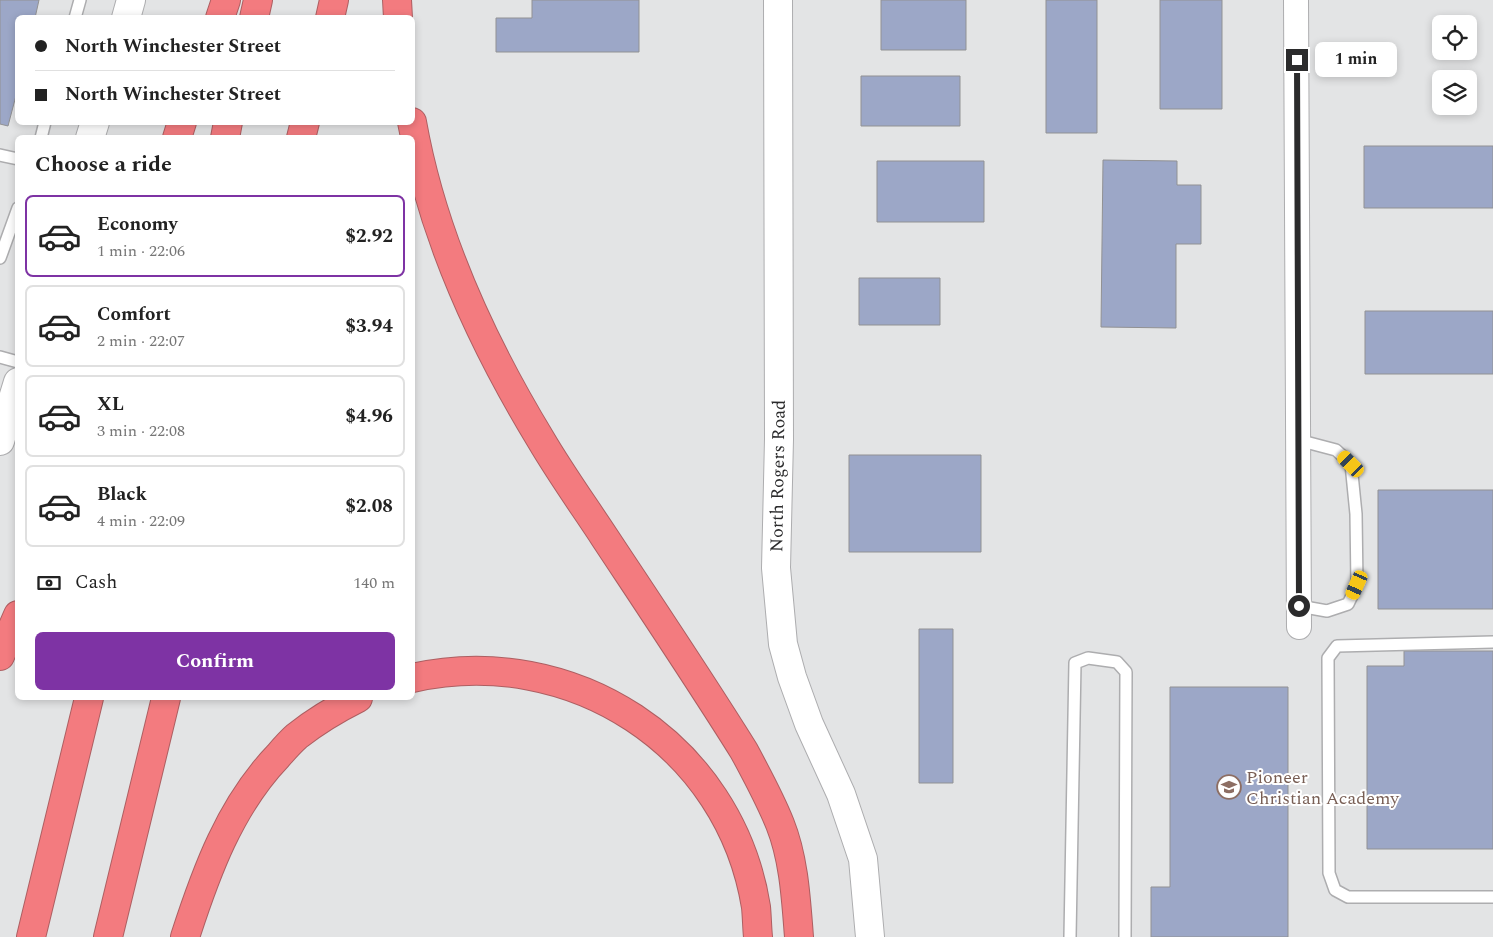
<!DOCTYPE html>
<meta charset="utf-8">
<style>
:root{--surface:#fff;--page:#f2f2f2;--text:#222;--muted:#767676;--line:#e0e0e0;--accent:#7e33a4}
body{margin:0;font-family:Spectral,serif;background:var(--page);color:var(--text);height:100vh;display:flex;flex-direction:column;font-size:19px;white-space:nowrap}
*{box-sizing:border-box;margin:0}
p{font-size:16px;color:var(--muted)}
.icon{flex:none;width:28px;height:28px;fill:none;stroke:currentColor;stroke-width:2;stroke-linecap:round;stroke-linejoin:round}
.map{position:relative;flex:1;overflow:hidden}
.side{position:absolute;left:15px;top:135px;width:400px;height:565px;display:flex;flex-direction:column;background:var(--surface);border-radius:8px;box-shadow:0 2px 8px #0003}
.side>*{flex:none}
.hud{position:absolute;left:15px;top:15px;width:400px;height:110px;border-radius:8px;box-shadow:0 2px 8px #0003;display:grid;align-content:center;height:110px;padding:0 20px;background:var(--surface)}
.controls{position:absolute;left:1432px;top:15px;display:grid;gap:10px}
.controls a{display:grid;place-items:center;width:45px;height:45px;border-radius:8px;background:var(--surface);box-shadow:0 2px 8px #0003;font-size:25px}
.end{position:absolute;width:22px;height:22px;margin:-11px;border:6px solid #2b2b2c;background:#fff;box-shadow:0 0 0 2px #fff}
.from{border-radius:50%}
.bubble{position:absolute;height:35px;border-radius:8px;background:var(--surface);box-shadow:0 2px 8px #0003;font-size:16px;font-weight:700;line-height:35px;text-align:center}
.car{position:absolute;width:15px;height:30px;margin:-15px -8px;border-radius:6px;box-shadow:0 0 4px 1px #0007;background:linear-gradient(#f5c518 24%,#345 0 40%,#f5c518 0 76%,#345 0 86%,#f5c518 0)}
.hud b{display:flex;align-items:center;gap:18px;height:48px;font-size:19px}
.hud b+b{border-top:1px solid var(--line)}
.hud i{width:12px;height:12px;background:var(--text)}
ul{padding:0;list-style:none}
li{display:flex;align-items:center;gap:15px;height:82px;margin:0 10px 8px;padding:0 10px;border:2px solid var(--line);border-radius:8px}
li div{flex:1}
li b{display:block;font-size:19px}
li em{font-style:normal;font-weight:700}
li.active{border-color:var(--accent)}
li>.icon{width:45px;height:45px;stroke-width:1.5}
h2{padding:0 20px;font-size:22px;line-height:60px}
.pay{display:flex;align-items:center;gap:12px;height:55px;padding:0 20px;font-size:19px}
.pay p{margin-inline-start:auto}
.button{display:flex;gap:10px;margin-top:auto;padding:10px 20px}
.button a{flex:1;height:58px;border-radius:8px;background:var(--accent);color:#fff;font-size:20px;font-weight:700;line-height:58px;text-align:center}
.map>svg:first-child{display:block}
</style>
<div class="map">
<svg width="1493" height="937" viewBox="0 0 1493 937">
<rect width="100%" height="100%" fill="#e3e4e5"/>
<path fill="#9ca7c7" stroke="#919193" d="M 0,0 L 39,0 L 35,18 L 18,18 L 18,88 L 8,126 L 0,124 Z
M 532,0 L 639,0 L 639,52 L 496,52 L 496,18 L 532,18 Z
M 881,0 L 966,0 L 966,50 L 881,50 Z
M 1046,0 L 1097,0 L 1097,133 L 1046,133 Z
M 1160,0 L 1222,0 L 1222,109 L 1160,109 Z
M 861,76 L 960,76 L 960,126 L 861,126 Z
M 1364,146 L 1493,146 L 1493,208 L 1364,208 Z
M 1103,160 L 1177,161 L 1177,185 L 1201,185 L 1201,244 L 1176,244 L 1176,328 L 1101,327 Z
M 877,161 L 984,161 L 984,222 L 877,222 Z
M 859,278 L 940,278 L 940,325 L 859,325 Z
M 1365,311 L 1493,311 L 1493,374 L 1365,374 Z
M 849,455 L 981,455 L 981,552 L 849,552 Z
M 1378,490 L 1493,490 L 1493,609 L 1378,609 Z
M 919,629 L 953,629 L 953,783 L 919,783 Z
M 1404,651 L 1493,651 L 1493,849 L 1367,849 L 1367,666 L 1404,666 Z
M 1170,687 L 1288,687 L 1288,937 L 1151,937 L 1151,887 L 1170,887 Z"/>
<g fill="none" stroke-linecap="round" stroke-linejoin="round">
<g stroke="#adadaf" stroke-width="14">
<path id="service" d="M 75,18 L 80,0
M 41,138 L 45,122
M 0,155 L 18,159
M 0,258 L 18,208
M 0,357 L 18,362
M 1298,440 L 1336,450 L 1351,464 L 1356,514 L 1357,585 L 1348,604 L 1327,611 L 1299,606
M 1493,642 L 1337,646 L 1328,658 L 1329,873 L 1335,890 L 1348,897 L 1493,897
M 1070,937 L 1075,663 L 1088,658 L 1117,662 L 1126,672 L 1125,937"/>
</g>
<g stroke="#adadaf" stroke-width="26">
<path id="minor" d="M 1296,0 L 1299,627"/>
</g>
<g stroke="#adadaf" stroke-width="30">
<path id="tertiary" d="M 778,0 L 779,439 L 776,568 L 783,644 L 792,677 L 809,724 L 841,794 L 863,859 L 870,937
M 126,18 L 131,0
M 90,138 L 95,122
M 0,441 L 18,382"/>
</g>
<g stroke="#ad5f62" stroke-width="30">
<path id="motorway" d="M 397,0 L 398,18
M 220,18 L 226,0
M 254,18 L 258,0
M 330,18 L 334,0
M 412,122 C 432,235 482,343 541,440 C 561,474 584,506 605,538 C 652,609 699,679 744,751 C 757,775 770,799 780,824 C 794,859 796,899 799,937
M 177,138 L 182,122
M 225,138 L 228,122
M 301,138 L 305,122
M 0,656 L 18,615
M 412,678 C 571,642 730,744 756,907 C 757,917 757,927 758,937
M 31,937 L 89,698
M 108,937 L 166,698
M 185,937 C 206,872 230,806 278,756 C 284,749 290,742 297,736 C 316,721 336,709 358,698"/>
</g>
<use href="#service" stroke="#fff" stroke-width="11"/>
<use href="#minor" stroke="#fff" stroke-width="24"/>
<use href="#tertiary" stroke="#fff" stroke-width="28"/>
<use href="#motorway" stroke="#f37b7f" stroke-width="28"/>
</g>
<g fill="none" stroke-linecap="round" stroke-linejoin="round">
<path stroke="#2b2b2c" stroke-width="6" d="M 1297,60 L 1299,606"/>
</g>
<defs>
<g id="school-ring" transform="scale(1.25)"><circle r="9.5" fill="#fff" stroke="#8d6e63" stroke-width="1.5"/><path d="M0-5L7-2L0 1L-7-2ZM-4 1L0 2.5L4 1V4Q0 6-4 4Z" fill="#8d6e63"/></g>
</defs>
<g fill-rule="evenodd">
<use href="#school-ring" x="1229" y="787"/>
</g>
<g text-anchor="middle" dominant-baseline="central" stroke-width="4" stroke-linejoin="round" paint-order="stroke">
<g font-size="18" fill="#2b2b2c" stroke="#fff">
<text transform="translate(778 476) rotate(-89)">North Rogers Road</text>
</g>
<g font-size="18" fill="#785e54" stroke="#fff" text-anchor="start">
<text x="1246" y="777">Pioneer<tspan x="1246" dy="21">Christian Academy</tspan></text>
</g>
</g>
</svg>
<div class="controls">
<a><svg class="icon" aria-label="locate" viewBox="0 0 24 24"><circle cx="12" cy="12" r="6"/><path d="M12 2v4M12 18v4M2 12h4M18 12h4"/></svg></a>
<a><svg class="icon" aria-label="layers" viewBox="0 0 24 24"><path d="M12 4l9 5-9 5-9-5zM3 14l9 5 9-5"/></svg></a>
</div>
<i class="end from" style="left:1299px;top:606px"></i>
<i class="end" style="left:1297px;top:60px"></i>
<div class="bubble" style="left:1315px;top:42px;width:82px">1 min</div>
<i class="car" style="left:1351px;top:464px;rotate:315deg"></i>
<i class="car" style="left:1357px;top:585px;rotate:204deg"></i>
<div class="hud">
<b><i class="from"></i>North Winchester Street</b>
<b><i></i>North Winchester Street</b>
</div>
<section class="side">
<h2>Choose a ride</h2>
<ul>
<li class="active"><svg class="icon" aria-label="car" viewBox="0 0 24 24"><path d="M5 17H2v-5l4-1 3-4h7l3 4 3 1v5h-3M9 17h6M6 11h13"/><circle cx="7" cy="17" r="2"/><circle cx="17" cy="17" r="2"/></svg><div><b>Economy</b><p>1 min · 22:06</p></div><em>$2.92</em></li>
<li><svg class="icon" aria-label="car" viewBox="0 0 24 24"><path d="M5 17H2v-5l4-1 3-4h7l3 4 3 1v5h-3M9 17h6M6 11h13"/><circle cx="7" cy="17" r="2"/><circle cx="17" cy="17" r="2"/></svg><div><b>Comfort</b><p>2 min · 22:07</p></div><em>$3.94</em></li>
<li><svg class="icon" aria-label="car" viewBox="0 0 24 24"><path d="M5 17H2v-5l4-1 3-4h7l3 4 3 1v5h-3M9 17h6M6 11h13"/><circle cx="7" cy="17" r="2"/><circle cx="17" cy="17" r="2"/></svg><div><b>XL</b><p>3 min · 22:08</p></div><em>$4.96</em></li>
<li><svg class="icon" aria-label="car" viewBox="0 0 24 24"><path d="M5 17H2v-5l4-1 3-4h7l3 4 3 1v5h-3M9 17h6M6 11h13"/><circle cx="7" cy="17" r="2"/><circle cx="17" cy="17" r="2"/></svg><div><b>Black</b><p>4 min · 22:09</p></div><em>$2.08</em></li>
</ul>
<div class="pay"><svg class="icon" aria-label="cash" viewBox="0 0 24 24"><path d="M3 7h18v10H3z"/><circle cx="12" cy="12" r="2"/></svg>Cash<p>140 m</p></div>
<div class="button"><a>Confirm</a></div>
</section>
</div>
